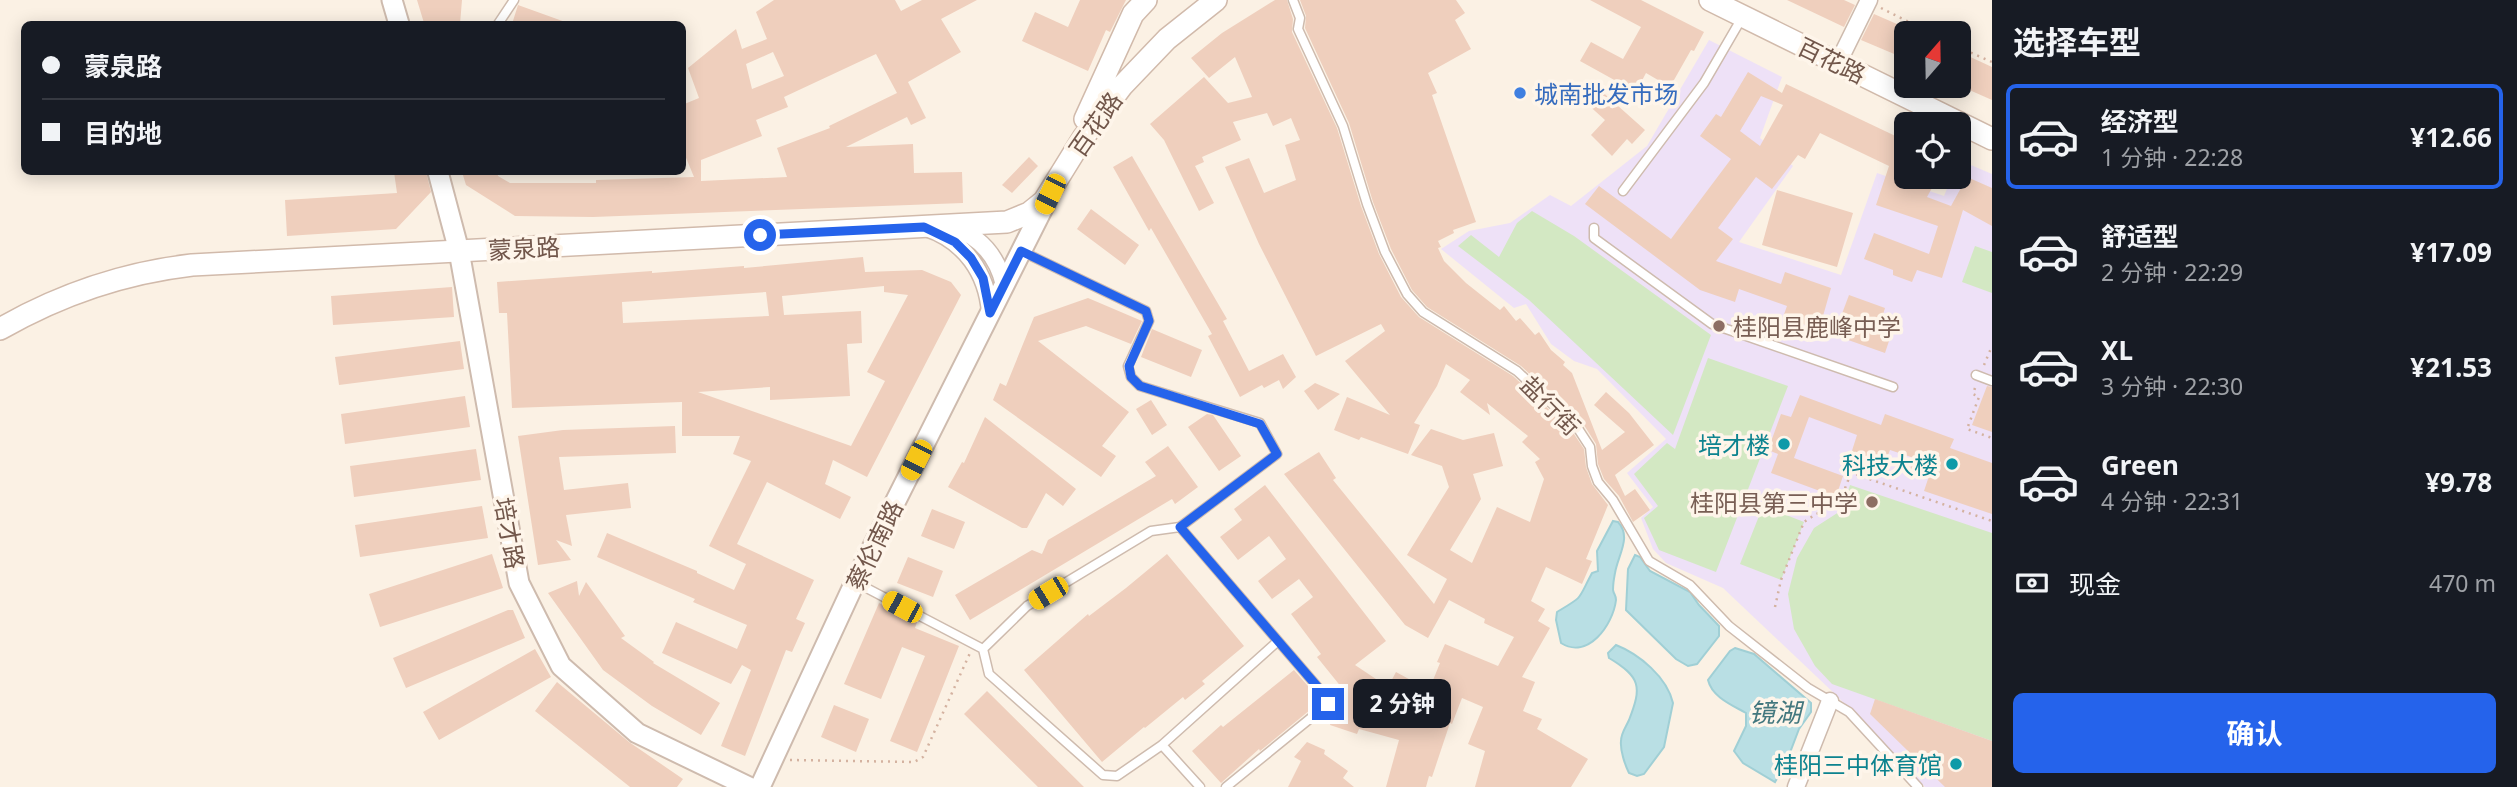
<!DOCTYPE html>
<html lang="zh">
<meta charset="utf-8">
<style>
:root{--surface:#171b24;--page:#20242c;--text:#f1f3f6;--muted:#9ea1a6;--line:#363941;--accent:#2563eb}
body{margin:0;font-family:"Noto Sans","Noto Sans SC",sans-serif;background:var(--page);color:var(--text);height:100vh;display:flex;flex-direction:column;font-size:26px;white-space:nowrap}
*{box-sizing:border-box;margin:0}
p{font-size:23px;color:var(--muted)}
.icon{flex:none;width:38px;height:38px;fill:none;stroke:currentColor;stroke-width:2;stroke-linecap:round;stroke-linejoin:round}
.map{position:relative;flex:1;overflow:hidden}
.drawer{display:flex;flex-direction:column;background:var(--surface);width:525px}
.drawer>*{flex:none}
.hud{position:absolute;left:21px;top:21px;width:665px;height:154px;border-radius:10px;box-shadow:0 4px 18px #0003;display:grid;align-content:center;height:154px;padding:0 21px;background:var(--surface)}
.needle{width:46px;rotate:20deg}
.tools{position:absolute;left:1894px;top:21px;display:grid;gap:14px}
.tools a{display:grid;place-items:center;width:77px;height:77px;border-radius:10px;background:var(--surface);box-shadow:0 4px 18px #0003;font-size:35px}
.end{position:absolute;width:32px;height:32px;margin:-16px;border:9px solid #2563eb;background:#fff;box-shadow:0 0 0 4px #fff}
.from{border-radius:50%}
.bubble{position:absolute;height:49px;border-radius:10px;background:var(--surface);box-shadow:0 4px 18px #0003;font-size:23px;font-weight:700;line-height:49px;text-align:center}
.car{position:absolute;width:21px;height:42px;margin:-21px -10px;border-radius:9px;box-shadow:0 0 5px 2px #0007;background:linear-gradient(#f5c518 24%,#345 0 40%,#f5c518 0 76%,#345 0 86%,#f5c518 0)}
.hud b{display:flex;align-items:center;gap:24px;height:66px;font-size:26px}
.hud b+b{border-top:2px solid var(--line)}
.hud i{width:18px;height:18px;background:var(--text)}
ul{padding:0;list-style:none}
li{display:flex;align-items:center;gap:21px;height:105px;margin:0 14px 10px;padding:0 7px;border:4px solid transparent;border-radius:10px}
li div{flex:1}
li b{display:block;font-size:26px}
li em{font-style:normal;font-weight:700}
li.active{border-color:var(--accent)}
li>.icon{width:63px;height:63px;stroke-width:1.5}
h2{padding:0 21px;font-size:32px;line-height:84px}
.pay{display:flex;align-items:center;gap:18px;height:77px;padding:0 21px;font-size:26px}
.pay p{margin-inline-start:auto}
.button{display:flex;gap:14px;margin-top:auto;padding:14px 21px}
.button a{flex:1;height:80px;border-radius:10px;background:var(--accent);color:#fff;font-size:28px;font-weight:700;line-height:80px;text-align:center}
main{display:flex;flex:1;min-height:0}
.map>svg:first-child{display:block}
</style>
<main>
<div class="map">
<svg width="1992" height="787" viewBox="0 0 1992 787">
<rect width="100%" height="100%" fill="#fbf1e4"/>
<path fill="#eee1f7" d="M 1709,40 L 1782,77 L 1760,138 L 1793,166 L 1739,242 L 1841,275 L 1877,173 L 1944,196 L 1952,177 L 1958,177 L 1959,160 L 1992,174 L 1992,787 L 1925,787 L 1836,695 L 1723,588 L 1666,563 L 1653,549 L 1641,518 L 1653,507 L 1627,473 L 1666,439 L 1597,369 L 1574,361 L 1551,344 L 1526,304 L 1514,308 L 1441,249 L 1469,231 L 1510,223 L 1550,195 L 1571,206 L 1647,146 Z"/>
<path fill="#d3e8c3" d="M 1532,211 L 1574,236 L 1711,335 L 1673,435 L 1529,300 L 1458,246 L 1471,235 L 1499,257 L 1517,223 Z
M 1975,246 L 1992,252 L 1992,293 L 1962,282 Z
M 1708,358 L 1788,386 L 1716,572 L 1659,550 L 1644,518 L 1658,506 L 1634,474 L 1667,443 L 1675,449 Z
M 1850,485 L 1992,533 L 1992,741 L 1832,684 L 1815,666 L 1794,629 L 1788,594 L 1797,558 L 1814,528 L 1842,510 Z
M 1763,506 L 1804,522 L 1781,580 L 1740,564 Z"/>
<path fill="#b9dfe4" stroke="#a0cfd5" stroke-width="2" d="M 1613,521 L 1618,522 C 1632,537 1618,555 1615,573 C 1614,578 1613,585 1613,590 C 1614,595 1616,595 1616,600 C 1613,625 1588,660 1561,643 L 1556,620 L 1557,612 C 1585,595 1577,601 1592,573 L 1598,571 L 1597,551 Z
M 1635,555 L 1640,557 L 1650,571 L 1690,592 L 1699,605 L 1719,626 L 1719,636 L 1697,664 L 1688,666 L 1676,659 L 1626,610 L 1628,569 Z
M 1616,645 C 1639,654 1667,677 1673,703 L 1664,747 L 1644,774 L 1637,776 L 1629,773 C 1625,765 1620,750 1621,741 C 1621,733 1626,727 1629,720 C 1642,687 1641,677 1609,658 L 1608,653 Z
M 1735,648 L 1754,654 L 1811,703 L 1811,712 L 1799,729 L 1786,763 L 1775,782 L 1743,763 L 1734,751 L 1746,726 L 1746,713 C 1732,705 1712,697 1708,680 L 1730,651 Z"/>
<path fill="#efcfbd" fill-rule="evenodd" d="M 417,0 L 462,0 L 460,24 L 424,23 Z
M 774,0 L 895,0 L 901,11 L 922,0 L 977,0 L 941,19 L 961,52 L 908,82 L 926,118 L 911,125 L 907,117 L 846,147 L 913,144 L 914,173 L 962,172 L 963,203 L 593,217 L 515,216 L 466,185 L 462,172 L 497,172 L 498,176 L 510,183 L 596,183 L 596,180 L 694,177 L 682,148 L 682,105 L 699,98 L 688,68 L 736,29 L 742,49 L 767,39 L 756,12 ZM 773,52 L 784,76 L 752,89 L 746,64 ZM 876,54 L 897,93 L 829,126 L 830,128 L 777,148 L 787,177 L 701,181 L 701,160 L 762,136 L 756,120 L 788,107 L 784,97 Z
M 1080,0 L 1126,0 L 1110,32 L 1106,30 L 1088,71 L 1022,41 L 1035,12 L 1068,27 Z
M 1275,0 L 1287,0 L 1293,19 L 1292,32 L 1337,128 L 1361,206 L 1379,254 L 1401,297 L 1419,317 L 1513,376 L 1572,431 L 1584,449 L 1586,467 L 1592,484 L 1608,505 L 1586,559 L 1592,561 L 1582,584 L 1546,567 L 1531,601 L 1545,609 L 1538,621 L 1550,628 L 1522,677 L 1535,682 L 1523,711 L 1542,719 L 1537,729 L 1588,759 L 1571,787 L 1475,787 L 1485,751 L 1468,744 L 1483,707 L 1462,698 L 1452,724 L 1450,723 L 1432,777 L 1429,776 L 1426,787 L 1386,787 L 1399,740 L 1359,729 L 1357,734 L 1330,725 L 1342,688 L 1317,657 L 1321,654 L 1291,614 L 1313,597 L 1299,579 L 1272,599 L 1258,581 L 1286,559 L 1269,536 L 1238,560 L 1220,537 L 1242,520 L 1234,509 L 1265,485 L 1386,641 L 1355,665 L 1388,687 L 1396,672 L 1429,690 L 1440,663 L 1437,662 L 1445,644 L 1498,666 L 1514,637 L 1484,623 L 1485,619 L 1449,600 L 1428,638 L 1405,625 L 1284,474 L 1319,452 L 1336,478 L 1333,480 L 1434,604 L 1447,579 L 1407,555 L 1449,487 L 1442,466 L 1411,455 L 1431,429 L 1463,440 L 1494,433 L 1503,466 L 1473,474 L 1481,499 L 1450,550 L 1472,563 L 1497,507 L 1530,522 L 1544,479 L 1535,462 L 1540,459 L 1522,442 L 1528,436 L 1487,403 L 1490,415 L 1460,392 L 1470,380 L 1446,364 L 1437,386 L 1414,423 L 1420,425 L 1408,454 L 1361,437 L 1359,440 L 1334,430 L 1347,397 L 1390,415 L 1345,361 L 1385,331 L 1381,324 L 1316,356 L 1259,244 L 1225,167 L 1249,158 L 1264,193 L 1296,180 L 1285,145 L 1300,140 L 1291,118 L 1273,126 L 1267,113 L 1233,122 L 1241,140 L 1202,157 L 1204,162 L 1195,166 L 1214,203 L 1199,211 L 1164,140 L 1150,124 L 1204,77 L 1228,103 L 1252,97 L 1235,57 L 1209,78 L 1191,58 L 1222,33 Z
M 1300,0 L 1456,0 L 1465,13 L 1455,20 L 1471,49 L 1428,73 L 1437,93 L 1432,95 L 1476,222 L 1453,230 L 1454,233 L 1438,241 L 1441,247 L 1438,248 L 1444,261 L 1466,283 L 1500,310 L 1504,306 L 1516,321 L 1520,318 L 1535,335 L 1539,332 L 1551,350 L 1565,362 L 1563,365 L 1572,373 L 1602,450 L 1625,432 L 1594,405 L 1606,392 L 1629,413 L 1654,445 L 1615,475 L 1625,496 L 1635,489 L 1650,510 L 1633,522 L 1619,496 L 1604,479 L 1598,464 L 1596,444 L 1582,422 L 1521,366 L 1427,307 L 1412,290 L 1391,249 L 1373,202 L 1349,123 L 1305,28 L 1306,16 Z
M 1590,0 L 1641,0 L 1704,32 L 1694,51 L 1691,50 L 1670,87 L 1646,73 L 1636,92 L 1580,61 L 1591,42 L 1623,59 L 1641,27 Z
M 1787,0 L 1844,0 L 1855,5 L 1844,27 Z
M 518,5 L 568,23 L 568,24 L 512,24 Z
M 1874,14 L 1906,28 L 1906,59 L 1861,40 Z
M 1966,55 L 1992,67 L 1992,100 L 1958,85 L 1958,73 Z
M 1748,72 L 1782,93 L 1786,84 L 1906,141 L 1906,177 L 1938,177 L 1927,197 L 1951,206 L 1967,177 L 1992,188 L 1992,226 L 1963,210 L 1942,278 L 1917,270 L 1912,282 L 1893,275 L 1893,270 L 1864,259 L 1874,233 L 1929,254 L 1938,226 L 1876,205 L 1889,166 L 1820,133 L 1805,159 L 1798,155 L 1772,189 L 1756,177 L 1718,228 L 1733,239 L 1716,261 L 1781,284 L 1785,272 L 1831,288 L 1819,330 L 1783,317 L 1787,306 L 1739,289 L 1735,302 L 1700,290 L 1585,204 L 1599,186 L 1671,239 L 1731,159 L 1700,136 L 1716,114 L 1721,117 ZM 1761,96 L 1783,105 L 1760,146 L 1740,131 Z
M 1598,88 L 1645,130 L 1632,144 L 1627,139 L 1612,156 L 1591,135 L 1605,120 L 1585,102 Z
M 1132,156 L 1227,319 L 1223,321 L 1249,371 L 1283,354 L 1296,377 L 1283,389 L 1279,380 L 1264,388 L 1262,385 L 1240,397 L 1208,336 L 1212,334 L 1151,228 L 1149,231 L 1113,167 Z
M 1029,157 L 1038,166 L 1012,193 L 1002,185 Z
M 394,172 L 426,172 L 431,192 L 396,229 L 287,236 L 285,200 L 397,193 Z
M 1777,190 L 1853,213 L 1837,267 L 1762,245 Z
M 1091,209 L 1139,245 L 1125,265 L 1077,229 Z
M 863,257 L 865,272 L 922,270 L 951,282 L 961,295 L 867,477 L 833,460 L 825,484 L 851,497 L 840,519 L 767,482 L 737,544 L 814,580 L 796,619 L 805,623 L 792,652 L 786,650 L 745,756 L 721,746 L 751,670 L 742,665 L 731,684 L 662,653 L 676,622 L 737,649 L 747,625 L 693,602 L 695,599 L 597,557 L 607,533 L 697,571 L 697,573 L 734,590 L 746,564 L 709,546 L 751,461 L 733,454 L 740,436 L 682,436 L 682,402 L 512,408 L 507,313 L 499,313 L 497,282 L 652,271 L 652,273 L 744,266 L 744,268 ZM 884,286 L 884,292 L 908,295 L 867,372 L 885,381 L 851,446 L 698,392 L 770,387 L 770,400 L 850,396 L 847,344 L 862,343 L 861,311 L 784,315 L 782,296 ZM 766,292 L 769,316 L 623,323 L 622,302 Z
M 452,287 L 454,317 L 333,325 L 331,296 Z
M 1849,295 L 1885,308 L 1881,321 L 1894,326 L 1885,353 L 1834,335 Z
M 1088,298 L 1142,321 L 1131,344 L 1086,326 L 1038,341 L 1129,412 L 1102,446 L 1116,456 L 1101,477 L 993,400 L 1000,383 L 1006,386 L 1034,317 Z
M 1152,329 L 1202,350 L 1191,377 L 1141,357 Z
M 460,341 L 464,369 L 339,385 L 335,357 Z
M 1315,383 L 1340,394 L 1318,410 L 1304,391 Z
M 1987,386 L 1992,387 L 1992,432 L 1972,425 Z
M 1800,395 L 1881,425 L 1885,414 L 1954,439 L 1950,448 L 1992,463 L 1992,514 L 1924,491 L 1929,476 L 1910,470 L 1914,458 L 1890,450 L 1886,460 L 1876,456 L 1873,465 L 1850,457 L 1857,435 L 1809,417 L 1794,458 L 1843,476 L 1836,497 L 1771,473 L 1778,454 L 1768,450 L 1781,414 L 1791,417 Z
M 465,396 L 470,427 L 345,444 L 341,414 Z
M 1151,400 L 1167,425 L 1152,435 L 1136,409 Z
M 1207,414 L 1213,415 L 1241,456 L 1219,471 L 1188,427 Z
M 985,417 L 1076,489 L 1063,506 L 1046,493 L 1027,528 L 1022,528 L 948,487 L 962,462 L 964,463 Z
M 675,426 L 676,453 L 559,457 L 564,490 L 628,483 L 631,508 L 566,515 L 572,546 L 556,540 L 571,560 L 538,565 L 518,436 L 563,430 Z
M 1168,446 L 1198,487 L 1175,504 L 1172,499 L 970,620 L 955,595 L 1032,550 L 1042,554 L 1048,540 L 1156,476 L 1145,462 Z
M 476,449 L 481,480 L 354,497 L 350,466 Z
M 482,506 L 488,538 L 360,557 L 355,525 Z
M 932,509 L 965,522 L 954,549 L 921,536 Z
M 492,554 L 503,588 L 380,627 L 369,594 Z
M 1167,554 L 1244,646 L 1202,681 L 1205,684 L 1185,700 L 1183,697 L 1145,728 L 1144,727 L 1102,762 L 1024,670 L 1088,614 L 1089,616 L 1126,588 Z
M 908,557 L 943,571 L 933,597 L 897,583 Z
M 577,581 L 579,596 L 586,582 L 625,636 L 621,638 L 654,662 L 653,663 L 720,703 L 701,735 L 652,706 L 603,670 L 548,593 Z
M 879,603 L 917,622 L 915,628 L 959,646 L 917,752 L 890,741 L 925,656 L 902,647 L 881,699 L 844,684 Z
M 508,610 L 513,610 L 525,638 L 406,688 L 393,658 Z
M 535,649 L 551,677 L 439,740 L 423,712 Z
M 1294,670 L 1321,701 L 1260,751 L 1259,749 L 1221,783 L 1192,751 L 1221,725 L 1223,727 Z
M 557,682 L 629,742 L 683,779 L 677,787 L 630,787 L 535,711 Z
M 987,691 L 1084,787 L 1038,787 L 964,714 Z
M 1875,699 L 1992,741 L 1992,787 L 1945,787 L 1870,714 Z
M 834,705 L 869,719 L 856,752 L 821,737 Z
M 1307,742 L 1325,750 L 1324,754 L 1348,771 L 1343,778 L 1354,787 L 1288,787 L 1301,761 L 1294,757 Z"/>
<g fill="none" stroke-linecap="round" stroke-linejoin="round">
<g stroke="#cebbae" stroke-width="11">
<path id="service" d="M 1293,0 L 1300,18 L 1298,29 L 1343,126 L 1367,204 L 1385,252 L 1407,294 L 1423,312 L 1517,371 L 1577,427 L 1590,447 L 1592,466 L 1598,482 L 1613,500 L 1649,561 L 1690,585 L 1729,626 L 1808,688 L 1849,712 L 1918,787
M 498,24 L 514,0
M 1623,191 L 1704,83 L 1743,16
M 1594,228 L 1594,238 L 1712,324 L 1893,387
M 1021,251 L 1146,311 L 1149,321 L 1128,366 L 1131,377 L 1140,386 L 1260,423 L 1277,454 L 1180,527 L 1328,699 L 1328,704 L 1226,787
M 1976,375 L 1992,381
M 1180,527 L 1151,531 L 1027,606 L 983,649 L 989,674 L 1103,775 L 1117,776 L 1162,745 L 1278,641
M 855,582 L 983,649
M 1162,745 L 1200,787"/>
</g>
<g stroke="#cebbae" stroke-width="19">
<path id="minor" d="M 1838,63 L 1869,0
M 949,226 C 979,235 997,255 1004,285
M 926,228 C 965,241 987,273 990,313
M 1796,787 L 1830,701"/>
</g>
<g stroke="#cebbae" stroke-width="23">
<path id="tertiary" d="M 392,0 L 399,24
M 438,172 L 459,251 L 519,583 L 561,666 L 637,733 L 749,787
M 760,787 L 855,582 L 1048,198"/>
</g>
<g stroke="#d1baab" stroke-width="24">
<path id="secondary" d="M 1710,0 L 1992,139
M 1085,119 L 1133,14 L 1146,0
M 0,329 C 61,294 123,273 192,265 L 1007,222 L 1029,213 L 1044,201 L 1083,138 L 1122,86 L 1167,39 L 1216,0"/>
</g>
<path stroke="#d4b2a0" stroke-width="2.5" stroke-dasharray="2 5" stroke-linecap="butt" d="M 1881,8 L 1931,33
M 1958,47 L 1992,62
M 1984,365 L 1992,346
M 1975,388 L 1973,394 L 1979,397 L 1967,429 L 1992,438
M 1843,470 L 1992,521
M 1775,607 L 1781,580 L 1804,522 L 1816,514 L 1838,506 L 1851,473
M 790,760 L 914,762 L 923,757 L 970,653"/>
<use href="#service" stroke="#fff" stroke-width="8"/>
<use href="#minor" stroke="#fff" stroke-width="16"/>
<use href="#tertiary" stroke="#fff" stroke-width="19"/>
<use href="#secondary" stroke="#fff" stroke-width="21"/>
</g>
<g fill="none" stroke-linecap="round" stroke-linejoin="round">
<path stroke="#2563eb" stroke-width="9" d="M 760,235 L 924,227 L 955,242 L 971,258 L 983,278 L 990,313 L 1021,251 L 1146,311 L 1149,321 L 1129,366 L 1131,377 L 1140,386 L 1260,424 L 1277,454 L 1180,527 L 1328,699 L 1328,704"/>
</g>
<circle fill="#3f7fe0" stroke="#fef5ea" stroke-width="2.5" cx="1520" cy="93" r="7"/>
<g fill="#8d6e63" stroke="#fef5ea" stroke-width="2.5">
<circle cx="1719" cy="326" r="7"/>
<circle cx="1872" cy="502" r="7"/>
</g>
<g fill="#0f9aa8" stroke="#fef5ea" stroke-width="2.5">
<circle cx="1784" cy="444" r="7"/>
<circle cx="1952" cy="464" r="7"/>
<circle cx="1956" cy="764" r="7"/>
</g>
<g text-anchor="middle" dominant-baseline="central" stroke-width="7" stroke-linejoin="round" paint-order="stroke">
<g font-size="24" fill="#72574b" stroke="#fef5ea">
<text transform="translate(1832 60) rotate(26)">百花路</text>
<text transform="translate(1095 124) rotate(-55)">百花路</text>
<text transform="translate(524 248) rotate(-3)">蒙泉路</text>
<text transform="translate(1551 405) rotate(45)">盐行街</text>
<text transform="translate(510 533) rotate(80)">培才路</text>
<text transform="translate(874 545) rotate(-64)">蔡伦南路</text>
</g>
<g font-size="24" fill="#366cbe" stroke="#fef5ea" text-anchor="start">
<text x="1534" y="93">城南批发市场</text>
</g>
<g font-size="24" fill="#785e54" stroke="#fef5ea" text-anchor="start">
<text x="1733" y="326">桂阳县鹿峰中学</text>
<text x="1858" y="502" text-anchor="end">桂阳县第三中学</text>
</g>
<g font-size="24" fill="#0d838f" stroke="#fef5ea" text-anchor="end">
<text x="1770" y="444">培才楼</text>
<text x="1938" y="464">科技大楼</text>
<text x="1942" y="764">桂阳三中体育馆</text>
</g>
<g font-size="26" font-style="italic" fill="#43777e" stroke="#fef5ea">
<text x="1775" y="712">镜湖</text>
</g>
</g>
</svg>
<div class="tools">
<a><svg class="needle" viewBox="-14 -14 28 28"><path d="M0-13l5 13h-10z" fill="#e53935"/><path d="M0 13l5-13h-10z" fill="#9ea1a6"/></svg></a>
<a><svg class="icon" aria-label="locate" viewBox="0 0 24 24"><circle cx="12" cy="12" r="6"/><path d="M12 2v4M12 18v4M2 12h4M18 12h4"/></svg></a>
</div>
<i class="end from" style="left:760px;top:235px"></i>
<i class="end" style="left:1328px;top:704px"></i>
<div class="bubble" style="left:1353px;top:679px;width:98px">2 分钟</div>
<i class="car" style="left:1050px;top:194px;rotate:206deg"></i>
<i class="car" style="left:916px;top:460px;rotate:207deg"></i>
<i class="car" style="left:1048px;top:593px;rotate:239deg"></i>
<i class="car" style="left:902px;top:607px;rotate:298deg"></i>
<div class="hud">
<b><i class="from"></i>蒙泉路</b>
<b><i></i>目的地</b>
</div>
</div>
<section class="drawer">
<h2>选择车型</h2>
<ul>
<li class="active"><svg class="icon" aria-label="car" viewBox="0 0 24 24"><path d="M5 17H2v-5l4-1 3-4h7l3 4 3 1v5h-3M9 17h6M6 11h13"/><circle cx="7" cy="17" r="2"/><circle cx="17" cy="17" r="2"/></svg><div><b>经济型</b><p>1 分钟 · 22:28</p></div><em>¥12.66</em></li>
<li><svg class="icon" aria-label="car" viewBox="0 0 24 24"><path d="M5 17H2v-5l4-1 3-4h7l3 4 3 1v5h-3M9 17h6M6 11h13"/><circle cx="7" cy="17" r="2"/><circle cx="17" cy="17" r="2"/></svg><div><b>舒适型</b><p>2 分钟 · 22:29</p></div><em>¥17.09</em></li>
<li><svg class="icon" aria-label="car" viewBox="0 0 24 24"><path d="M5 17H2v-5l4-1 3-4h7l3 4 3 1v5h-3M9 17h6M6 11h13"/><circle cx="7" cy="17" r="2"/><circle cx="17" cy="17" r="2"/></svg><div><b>XL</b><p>3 分钟 · 22:30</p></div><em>¥21.53</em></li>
<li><svg class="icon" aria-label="car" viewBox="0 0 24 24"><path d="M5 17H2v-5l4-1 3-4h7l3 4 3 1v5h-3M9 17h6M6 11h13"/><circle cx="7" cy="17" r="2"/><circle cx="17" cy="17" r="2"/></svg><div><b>Green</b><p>4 分钟 · 22:31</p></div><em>¥9.78</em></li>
</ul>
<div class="pay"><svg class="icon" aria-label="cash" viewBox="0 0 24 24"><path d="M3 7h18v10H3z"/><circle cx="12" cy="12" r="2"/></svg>现金<p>470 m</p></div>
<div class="button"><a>确认</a></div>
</section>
</main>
